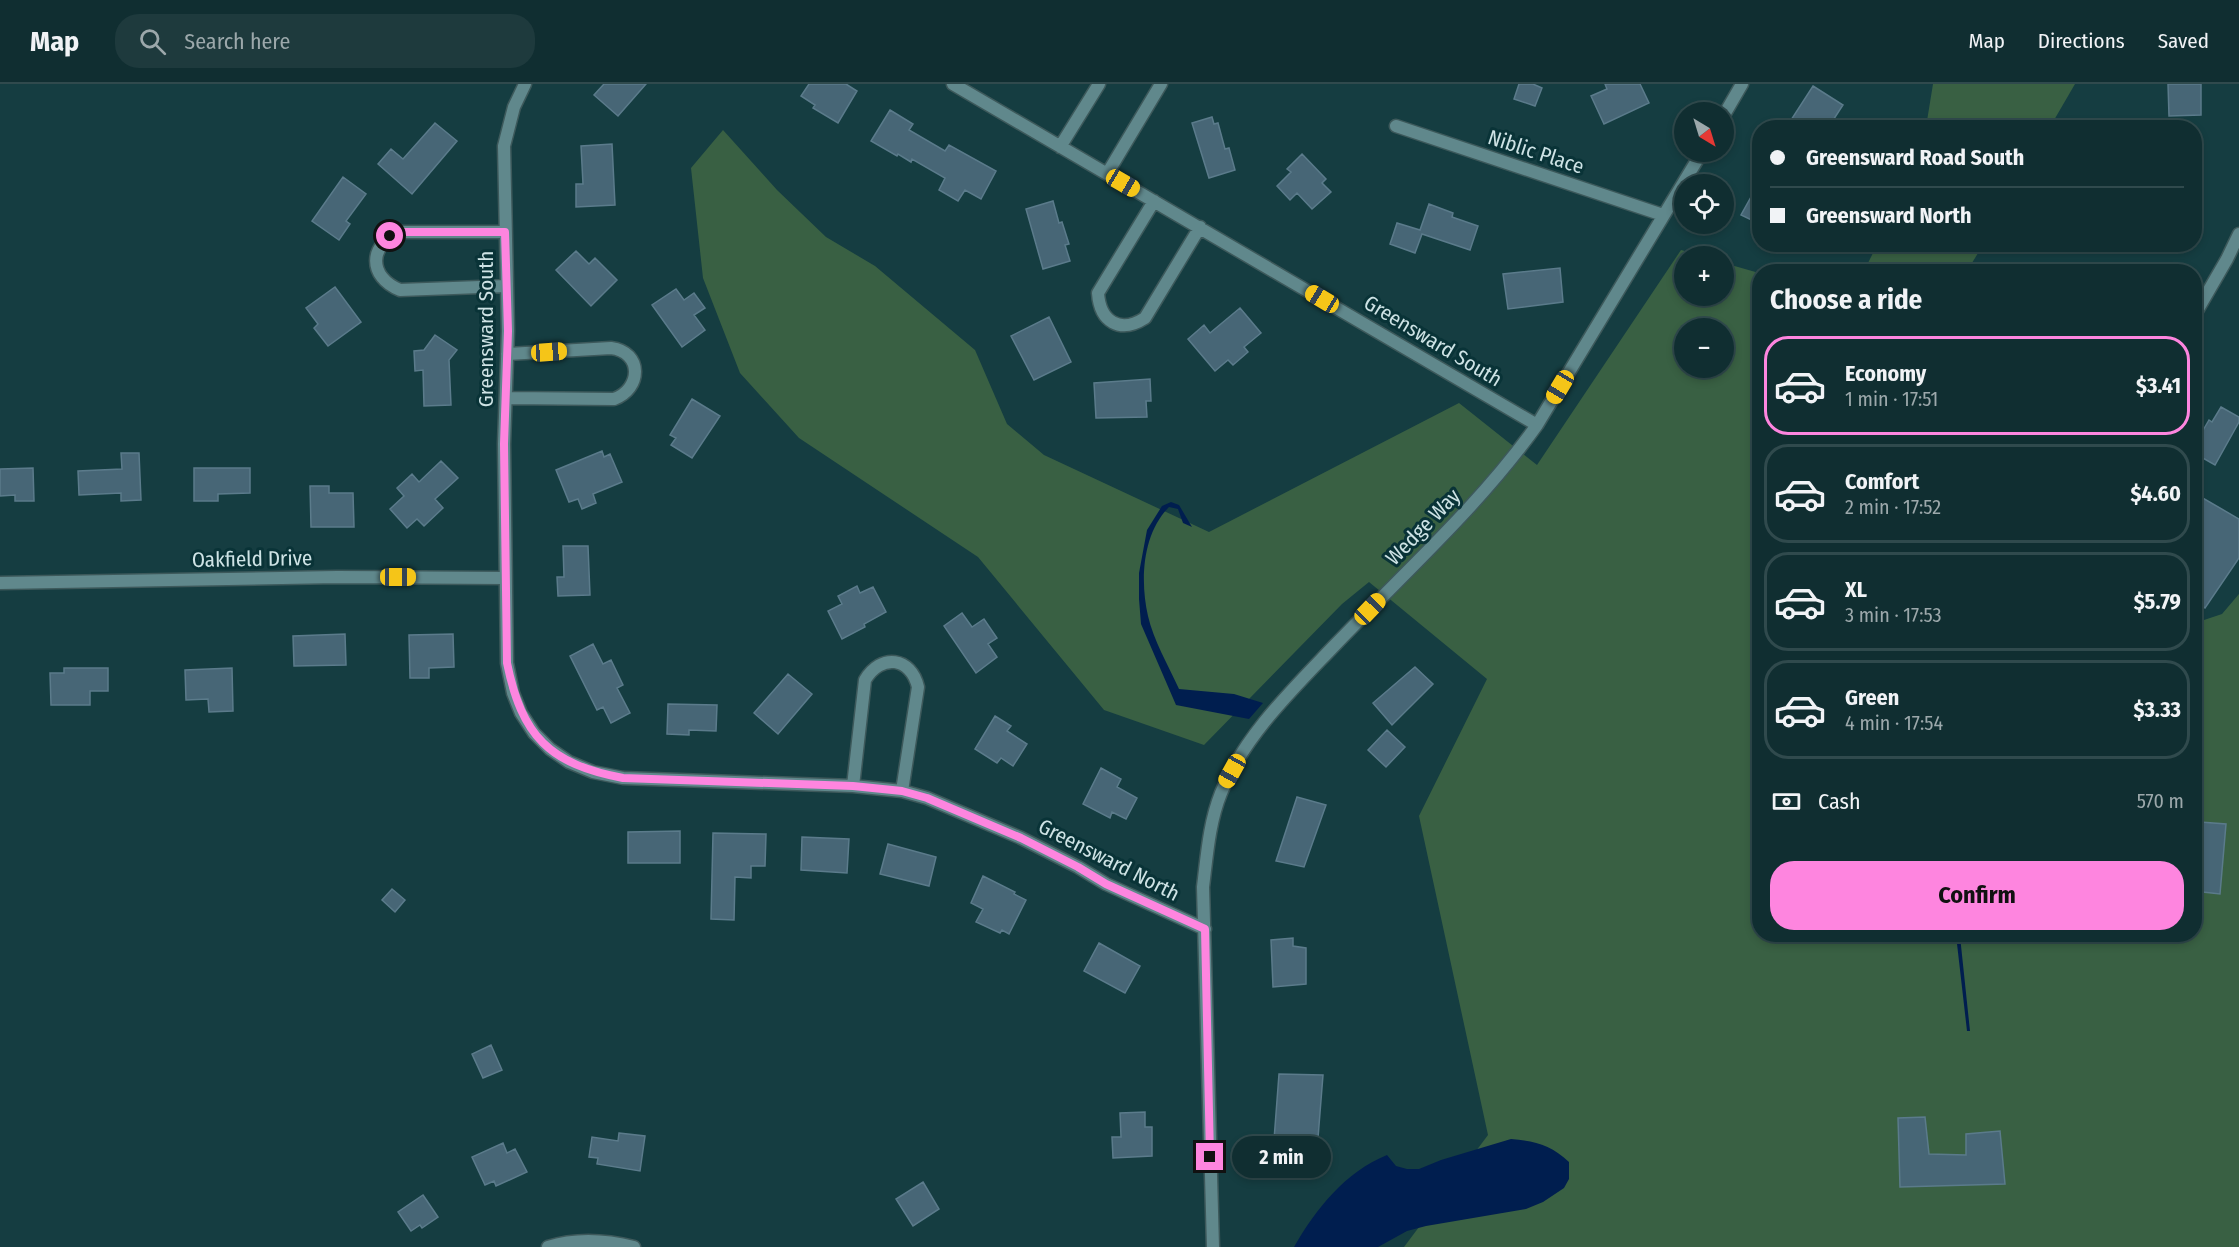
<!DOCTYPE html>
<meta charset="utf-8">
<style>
:root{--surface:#102e31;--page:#1e3a3d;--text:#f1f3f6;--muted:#9ca8ab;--line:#304a4d;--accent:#fe85df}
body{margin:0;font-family:"Fira Sans Condensed",sans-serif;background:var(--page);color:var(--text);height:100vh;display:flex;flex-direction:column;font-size:22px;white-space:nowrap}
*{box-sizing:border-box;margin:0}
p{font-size:20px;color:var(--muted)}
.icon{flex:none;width:33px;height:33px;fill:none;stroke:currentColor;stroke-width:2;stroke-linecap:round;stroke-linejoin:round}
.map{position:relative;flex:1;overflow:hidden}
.panel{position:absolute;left:1752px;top:180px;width:450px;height:678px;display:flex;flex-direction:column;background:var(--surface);border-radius:24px;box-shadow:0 3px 9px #0003,0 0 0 2px var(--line)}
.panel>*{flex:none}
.banner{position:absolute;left:1752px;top:36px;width:450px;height:132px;border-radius:24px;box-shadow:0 3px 9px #0003,0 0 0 2px var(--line);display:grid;align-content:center;height:132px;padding:0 18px;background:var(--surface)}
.needle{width:39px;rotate:142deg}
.fabs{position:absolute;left:1674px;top:18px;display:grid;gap:12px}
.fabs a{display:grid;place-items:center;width:60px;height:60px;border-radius:50%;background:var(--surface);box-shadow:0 3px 9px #0003,0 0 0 2px var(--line);font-size:30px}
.end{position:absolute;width:27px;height:27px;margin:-14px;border:8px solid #fe85df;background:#111;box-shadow:0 0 0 3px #111}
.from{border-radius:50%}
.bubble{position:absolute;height:42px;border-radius:21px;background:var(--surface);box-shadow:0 3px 9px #0003,0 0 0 2px var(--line);font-size:20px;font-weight:700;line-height:42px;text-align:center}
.car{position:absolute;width:18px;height:36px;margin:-18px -9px;border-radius:8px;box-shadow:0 0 4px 2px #0007;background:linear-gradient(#f5c518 24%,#345 0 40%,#f5c518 0 76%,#345 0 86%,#f5c518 0)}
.banner b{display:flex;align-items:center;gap:21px;height:57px;font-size:22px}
.banner b+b{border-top:2px solid var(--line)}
.banner i{width:15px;height:15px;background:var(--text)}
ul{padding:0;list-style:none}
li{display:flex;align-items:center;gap:18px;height:99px;margin:0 12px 9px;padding:0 6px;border:3px solid var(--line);border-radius:24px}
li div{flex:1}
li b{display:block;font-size:22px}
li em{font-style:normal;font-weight:700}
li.selected{border-color:var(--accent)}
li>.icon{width:54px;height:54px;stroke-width:1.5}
h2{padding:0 18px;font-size:27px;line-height:72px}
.pay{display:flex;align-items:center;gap:15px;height:66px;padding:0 18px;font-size:22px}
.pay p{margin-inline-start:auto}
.cta{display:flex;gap:12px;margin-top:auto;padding:12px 18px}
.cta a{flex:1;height:69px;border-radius:24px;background:var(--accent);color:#111;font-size:24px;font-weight:700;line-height:69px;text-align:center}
header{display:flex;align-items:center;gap:36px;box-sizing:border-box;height:84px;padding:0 30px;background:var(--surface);border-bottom:2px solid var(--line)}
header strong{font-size:28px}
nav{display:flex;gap:33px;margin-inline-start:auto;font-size:21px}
.search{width:420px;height:54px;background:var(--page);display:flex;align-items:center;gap:15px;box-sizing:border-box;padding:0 21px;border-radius:24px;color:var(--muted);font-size:22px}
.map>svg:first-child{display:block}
</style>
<header>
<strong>Map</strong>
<div class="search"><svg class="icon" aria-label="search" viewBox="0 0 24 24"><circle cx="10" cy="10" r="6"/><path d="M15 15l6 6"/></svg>Search here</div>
<nav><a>Map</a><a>Directions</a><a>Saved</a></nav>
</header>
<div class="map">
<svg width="2239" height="1163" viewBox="0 0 2239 1163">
<rect width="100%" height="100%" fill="#153d41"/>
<path fill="#396043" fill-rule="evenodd" d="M 1933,0 L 2075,0 L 2050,43 L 1926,43 Z
M 723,46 L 777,106 L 826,153 L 875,182 L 975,266 L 1007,340 L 1044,371 L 1209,448 L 1459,319 L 1537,381 L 1681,166 L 1703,172 L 1684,172 L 1684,212 L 1724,212 L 1724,179 L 1759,189 L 1760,850 L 2194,850 L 2195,539 L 2222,530 L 2239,510 L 2239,1163 L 1404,1163 L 1488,1051 L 1419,732 L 1487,595 L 1369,498 L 1342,520 L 1204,661 L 1104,626 L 978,473 L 799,354 L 740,289 L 703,194 L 691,84 ZM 1684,244 L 1724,244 L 1724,284 L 1684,284 Z
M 1877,161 L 1877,160 L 1983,161 L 1967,187 L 1864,187 Z"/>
<path fill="#001e4f" d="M 1171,418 L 1179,421 L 1192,443 L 1183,439 L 1178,425 L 1169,423 C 1142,450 1140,497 1148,532 C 1153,555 1169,583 1179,605 L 1234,610 L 1263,619 L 1249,635 L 1176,621 L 1141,540 L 1139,515 L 1139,489 L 1147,446 L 1162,422 Z
M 1956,851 L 1960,852 L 1970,947 L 1967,947 Z
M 1511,1055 C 1535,1057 1551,1061 1569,1078 L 1569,1095 L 1564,1104 L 1543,1118 L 1526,1125 L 1426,1142 L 1407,1147 L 1378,1163 L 1294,1163 C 1316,1125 1345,1088 1387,1071 L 1396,1082 L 1407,1085 L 1419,1085 L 1441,1076 Z"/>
<path fill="#476676" stroke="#5b7b8b" stroke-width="1.5" d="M 604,0 L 646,0 L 618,32 L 594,11 Z
M 809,0 L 846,0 L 857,7 L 838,39 L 813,24 L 815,21 L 801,12 Z
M 1519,0 L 1533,0 L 1542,4 L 1535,22 L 1514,15 Z
M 1605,0 L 1640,0 L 1649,19 L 1604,40 L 1591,12 L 1607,5 Z
M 2168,0 L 2201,0 L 2201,31 L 2169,32 Z
M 1813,2 L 1843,21 L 1828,44 L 1802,44 L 1791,36 Z
M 890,26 L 913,40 L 909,46 L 945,67 L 949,61 L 996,87 L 981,115 L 965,106 L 958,117 L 939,106 L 945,94 L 912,75 L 911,78 L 898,70 L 897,72 L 871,57 Z
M 1212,33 L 1214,40 L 1218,39 L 1225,65 L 1229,64 L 1235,86 L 1209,94 L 1192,39 Z
M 435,39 L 457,57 L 412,110 L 378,80 L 391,65 L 403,75 Z
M 612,60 L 615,121 L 576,123 L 576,100 L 583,100 L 581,62 Z
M 1302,70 L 1326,95 L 1322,99 L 1331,108 L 1312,125 L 1297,109 L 1290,116 L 1277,102 L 1291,88 L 1287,85 Z
M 343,93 L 366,110 L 346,137 L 350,140 L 339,156 L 312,137 Z
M 1760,97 L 1760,140 L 1741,131 Z
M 1053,117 L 1059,139 L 1062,138 L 1069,160 L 1065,161 L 1070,177 L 1043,185 L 1026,125 Z
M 1429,120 L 1453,129 L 1452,133 L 1478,142 L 1470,166 L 1422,150 L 1415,169 L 1390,160 L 1397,139 L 1420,146 Z
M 576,167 L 589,180 L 595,174 L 617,196 L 591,222 L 556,186 Z
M 1560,184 L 1563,218 L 1508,225 L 1503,190 Z
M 335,203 L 361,238 L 328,262 L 314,244 L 318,240 L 306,224 Z
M 676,205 L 684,216 L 694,209 L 705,224 L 694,231 L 705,246 L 682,263 L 652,221 Z
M 1240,224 L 1261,249 L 1244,263 L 1248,268 L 1233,281 L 1228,276 L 1215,287 L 1188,255 L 1204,241 L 1210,249 Z
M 1049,233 L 1071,278 L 1034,296 L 1011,252 Z
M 435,251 L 457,266 L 449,276 L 451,321 L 424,322 L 423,286 L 415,287 L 414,267 L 424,266 Z
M 1150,295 L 1151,317 L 1146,317 L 1147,333 L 1096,334 L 1094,299 Z
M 692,315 L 720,332 L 692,374 L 671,361 L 676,354 L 670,351 Z
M 2221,323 L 2239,333 L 2239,338 L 2215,381 L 2194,369 L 2194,362 L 2209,336 L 2212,338 Z
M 602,367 L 604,373 L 610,370 L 622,398 L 593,410 L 596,419 L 582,425 L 578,415 L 569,418 L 556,386 Z
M 121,369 L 139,369 L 141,416 L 121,417 L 121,409 L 79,411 L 78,387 L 122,385 Z
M 441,377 L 458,394 L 435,415 L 443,424 L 424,442 L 417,435 L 407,444 L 390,425 L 404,412 L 397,404 L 412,390 L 419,398 Z
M 33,384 L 34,417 L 15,417 L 15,411 L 0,412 L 0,385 Z
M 194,384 L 250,384 L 250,409 L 218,410 L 218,417 L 194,417 Z
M 310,402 L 329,402 L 329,409 L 353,409 L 354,443 L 311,443 Z
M 2194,409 L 2239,435 L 2239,474 L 2205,524 L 2194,517 Z
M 563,462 L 588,462 L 590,511 L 558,512 L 557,493 L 564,493 Z
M 857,502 L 860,509 L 873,503 L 886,528 L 864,540 L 865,543 L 842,555 L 828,527 L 842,520 L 838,512 Z
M 962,529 L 972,543 L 984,535 L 997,554 L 988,560 L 997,573 L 976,589 L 944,542 Z
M 345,550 L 346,581 L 294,582 L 293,552 Z
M 453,550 L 454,583 L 429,584 L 429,594 L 410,594 L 409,551 Z
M 593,560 L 603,580 L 611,576 L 623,601 L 617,604 L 630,629 L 611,639 L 603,623 L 597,626 L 570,572 Z
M 1415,583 L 1433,600 L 1392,641 L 1373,619 Z
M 64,584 L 108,584 L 108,607 L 90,607 L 90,621 L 51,621 L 50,589 L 64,589 Z
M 232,584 L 233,627 L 209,628 L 208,615 L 186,616 L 185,586 Z
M 788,590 L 812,610 L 778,650 L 754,629 Z
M 668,620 L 717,621 L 716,647 L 689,646 L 689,651 L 667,650 Z
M 995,632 L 1011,642 L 1007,647 L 1027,660 L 1013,682 L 1001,674 L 997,679 L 975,665 Z
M 1387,646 L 1405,663 L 1386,683 L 1368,666 Z
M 1101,684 L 1121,695 L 1117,703 L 1137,714 L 1126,735 L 1112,728 L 1110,734 L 1083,720 Z
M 1297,713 L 1326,721 L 1304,783 L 1276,777 Z
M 2200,738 L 2226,740 L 2220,810 L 2194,807 Z
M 680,747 L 680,779 L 628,779 L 628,748 Z
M 713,749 L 766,750 L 765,782 L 751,782 L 751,794 L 735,793 L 734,836 L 711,835 Z
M 802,753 L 849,755 L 847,789 L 801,786 Z
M 888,760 L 936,773 L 929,802 L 880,790 Z
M 983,792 L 1015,808 L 1014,810 L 1026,816 L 1009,850 L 1002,846 L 1000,849 L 976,838 L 983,825 L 971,819 Z
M 392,805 L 405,816 L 395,828 L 382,816 Z
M 1293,854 L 1293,862 L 1306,864 L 1306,900 L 1273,903 L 1271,856 Z
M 1099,859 L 1140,882 L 1125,909 L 1084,887 Z
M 491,961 L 502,986 L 483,994 L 472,970 Z
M 1279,990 L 1323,991 L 1318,1054 L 1274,1056 Z
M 1145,1028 L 1145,1043 L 1152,1043 L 1152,1072 L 1113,1074 L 1112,1053 L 1121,1053 L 1120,1029 Z
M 1925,1033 L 1929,1070 L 1966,1071 L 1966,1050 L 2000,1047 L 2005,1100 L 1900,1103 L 1898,1034 Z
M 619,1049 L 645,1052 L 640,1087 L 597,1080 L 598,1074 L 589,1073 L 592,1053 L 618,1057 Z
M 503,1059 L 507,1069 L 515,1065 L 527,1088 L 496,1102 L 494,1097 L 485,1101 L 472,1073 Z
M 923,1098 L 939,1125 L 913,1142 L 896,1115 Z
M 423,1111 L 438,1133 L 422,1144 L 420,1141 L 411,1147 L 398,1128 Z"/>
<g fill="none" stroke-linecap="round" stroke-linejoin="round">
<g stroke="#3d595b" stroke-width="15">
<path id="minor" d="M 525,0 L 514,23 L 504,62 L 508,247 L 504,360 L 507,579 L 513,609 L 521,629 L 534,649 L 550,665 L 569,678 L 593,688 L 623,694 L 853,702 L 902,707 L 927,714 L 1021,754 L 1078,783 L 1106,800 L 1205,845
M 953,0 L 1537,341
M 1724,31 L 1742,0
M 1396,42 L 1663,131
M 1060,63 L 1099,0
M 1107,90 L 1161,0
M 1154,117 L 1098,209 C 1100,238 1120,250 1145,234 L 1200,143
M 505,148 L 401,148 C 368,160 368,193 400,206 L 507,202
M 2194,232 L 2227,175 L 2239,150
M 506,314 L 614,315 C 642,305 643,268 611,264 L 507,270
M 0,499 L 337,493 L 505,494
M 853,702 L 865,596 C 881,569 911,573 918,603 L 902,707
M 548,1163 C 576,1154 606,1156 634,1163
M 1213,1163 L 1203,803 C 1207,771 1209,739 1221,709 C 1244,652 1292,606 1334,562 C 1403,490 1479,422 1537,341 L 1702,68"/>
</g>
<use href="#minor" stroke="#60888c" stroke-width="12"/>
</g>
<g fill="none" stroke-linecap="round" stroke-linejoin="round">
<path stroke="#fe85df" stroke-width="8" d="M 390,152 L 401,148 L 505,148 L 508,247 L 504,360 L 507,579 C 522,652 549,680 623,694 L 853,702 L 902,707 L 927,714 L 1021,754 L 1078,783 L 1106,800 L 1205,845 L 1210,1073"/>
</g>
<g text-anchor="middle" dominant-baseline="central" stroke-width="6" stroke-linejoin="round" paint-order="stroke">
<g font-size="21" fill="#cee3e5" stroke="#093337">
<text transform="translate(1536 68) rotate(18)">Niblic Place</text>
<text transform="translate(486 245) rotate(-90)">Greensward South</text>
<text transform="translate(1433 257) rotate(31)">Greensward South</text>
<text transform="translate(1423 443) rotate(-46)">Wedge Way</text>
<text transform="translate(252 475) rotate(-1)">Oakfield Drive</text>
<text transform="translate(1109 776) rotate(27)">Greensward North</text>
</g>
</g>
</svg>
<div class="fabs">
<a><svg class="needle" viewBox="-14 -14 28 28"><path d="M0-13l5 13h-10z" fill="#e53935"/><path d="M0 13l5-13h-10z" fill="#9ca8ab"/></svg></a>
<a><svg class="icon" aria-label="locate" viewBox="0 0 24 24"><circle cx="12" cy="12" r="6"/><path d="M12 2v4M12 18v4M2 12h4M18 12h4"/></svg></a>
<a>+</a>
<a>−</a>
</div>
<i class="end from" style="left:390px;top:152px"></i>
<i class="end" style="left:1210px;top:1073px"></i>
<div class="bubble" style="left:1232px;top:1052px;width:99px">2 min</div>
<i class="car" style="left:1123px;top:99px;rotate:120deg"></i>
<i class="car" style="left:1322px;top:215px;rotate:301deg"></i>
<i class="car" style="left:549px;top:268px;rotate:86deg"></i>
<i class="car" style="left:1560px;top:303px;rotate:211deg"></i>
<i class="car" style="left:398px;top:493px;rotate:90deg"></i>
<i class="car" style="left:1370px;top:525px;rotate:44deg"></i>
<i class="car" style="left:1232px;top:687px;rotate:209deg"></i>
<div class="banner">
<b><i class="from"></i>Greensward Road South</b>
<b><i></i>Greensward North</b>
</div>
<section class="panel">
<h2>Choose a ride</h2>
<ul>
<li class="selected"><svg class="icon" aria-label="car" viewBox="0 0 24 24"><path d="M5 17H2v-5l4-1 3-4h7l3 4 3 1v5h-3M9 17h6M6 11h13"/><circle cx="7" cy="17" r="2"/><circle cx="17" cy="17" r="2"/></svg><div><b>Economy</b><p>1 min · 17:51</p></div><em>$3.41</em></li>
<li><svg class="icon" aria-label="car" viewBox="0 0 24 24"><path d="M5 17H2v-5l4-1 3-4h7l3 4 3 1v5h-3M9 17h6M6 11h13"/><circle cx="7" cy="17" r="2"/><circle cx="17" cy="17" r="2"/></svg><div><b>Comfort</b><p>2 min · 17:52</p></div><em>$4.60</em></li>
<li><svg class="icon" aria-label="car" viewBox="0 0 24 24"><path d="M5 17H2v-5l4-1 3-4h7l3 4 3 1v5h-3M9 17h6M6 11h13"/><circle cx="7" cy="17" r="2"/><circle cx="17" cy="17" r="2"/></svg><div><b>XL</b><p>3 min · 17:53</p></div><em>$5.79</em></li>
<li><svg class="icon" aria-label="car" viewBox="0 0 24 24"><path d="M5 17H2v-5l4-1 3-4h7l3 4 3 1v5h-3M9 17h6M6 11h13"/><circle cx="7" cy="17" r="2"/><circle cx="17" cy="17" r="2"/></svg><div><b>Green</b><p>4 min · 17:54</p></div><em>$3.33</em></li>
</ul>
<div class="pay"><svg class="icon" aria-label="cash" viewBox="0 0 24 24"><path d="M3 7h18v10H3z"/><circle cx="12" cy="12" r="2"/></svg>Cash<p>570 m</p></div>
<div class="cta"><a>Confirm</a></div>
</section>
</div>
